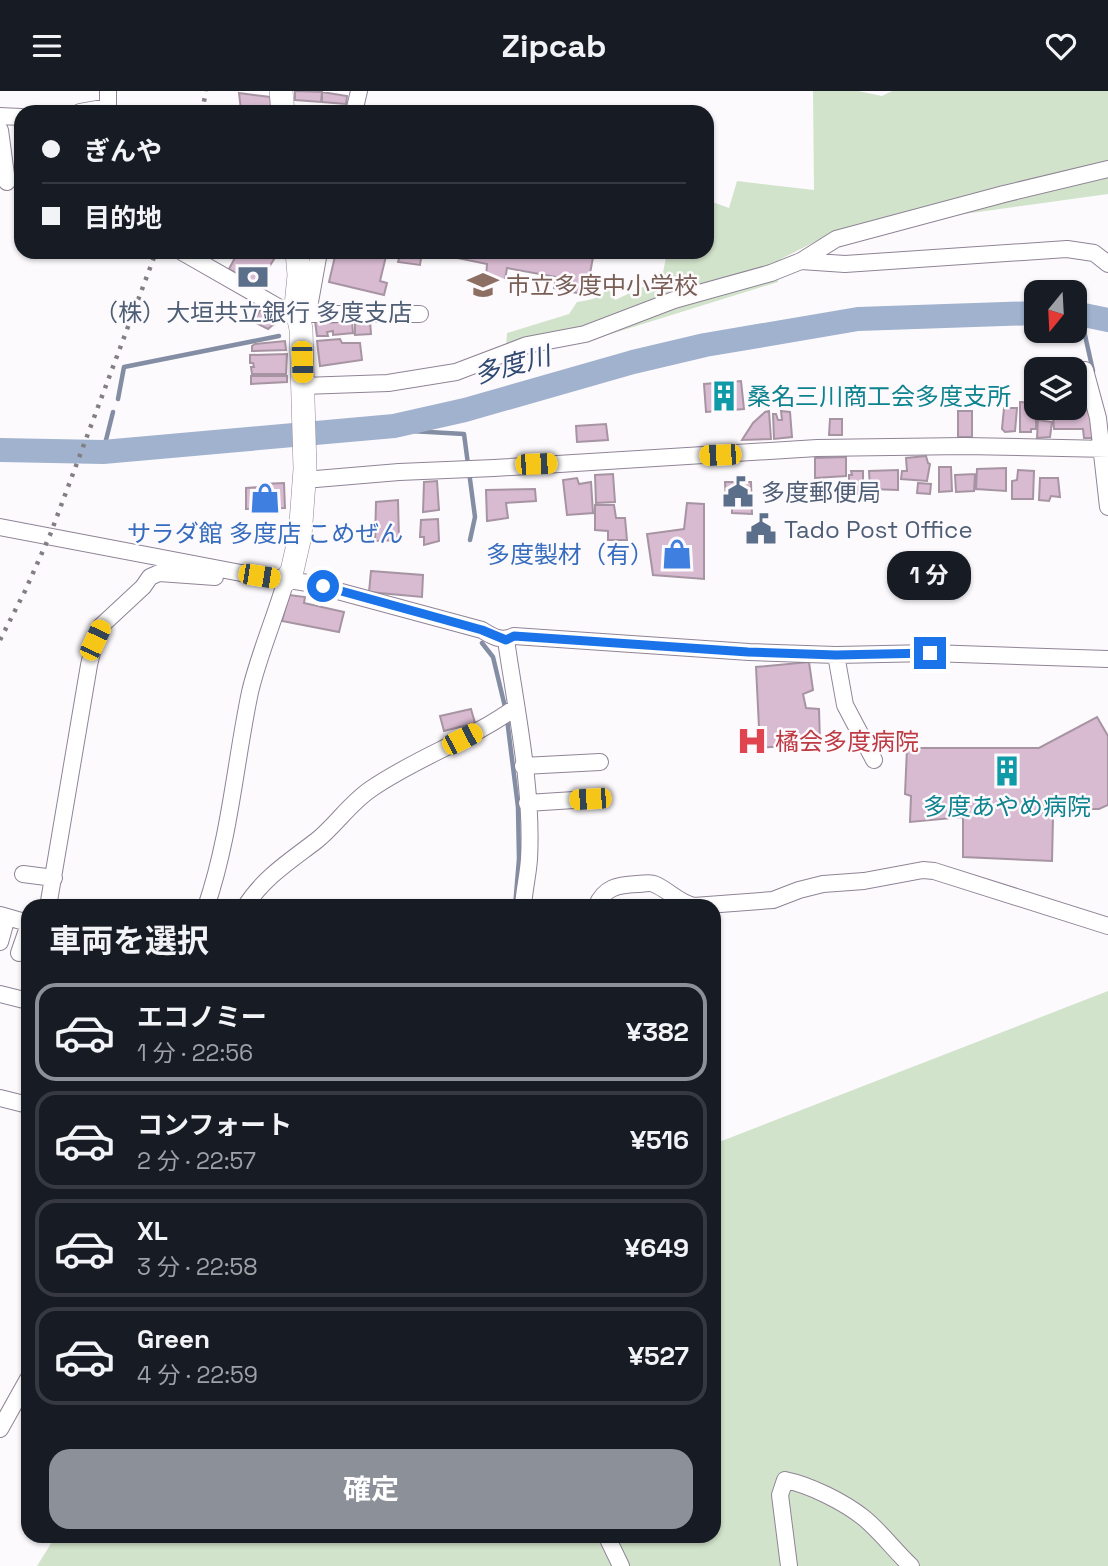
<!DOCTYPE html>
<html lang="ja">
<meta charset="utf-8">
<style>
:root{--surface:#171b24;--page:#20242c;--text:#f1f3f6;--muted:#9ea1a6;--line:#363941;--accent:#8c9099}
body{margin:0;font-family:"Space Grotesk","Noto Sans JP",sans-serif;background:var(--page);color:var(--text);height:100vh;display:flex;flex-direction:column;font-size:26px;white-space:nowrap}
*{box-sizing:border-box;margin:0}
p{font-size:23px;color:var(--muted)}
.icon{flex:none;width:38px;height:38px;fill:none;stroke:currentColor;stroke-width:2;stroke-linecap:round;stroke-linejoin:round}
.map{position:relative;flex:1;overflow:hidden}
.drawer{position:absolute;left:21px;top:808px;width:700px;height:644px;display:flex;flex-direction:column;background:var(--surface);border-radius:21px;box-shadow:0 2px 5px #0004}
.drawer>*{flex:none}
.banner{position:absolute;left:14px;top:14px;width:700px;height:154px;border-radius:21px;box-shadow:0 2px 5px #0004;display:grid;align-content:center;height:154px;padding:0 28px;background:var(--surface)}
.needle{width:46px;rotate:198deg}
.buttons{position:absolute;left:1024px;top:189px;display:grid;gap:14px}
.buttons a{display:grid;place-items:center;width:63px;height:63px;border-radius:14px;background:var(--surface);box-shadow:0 2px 5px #0004;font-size:35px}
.end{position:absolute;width:32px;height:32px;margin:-16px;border:9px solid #1a73e8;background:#fff;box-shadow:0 0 0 4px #fff}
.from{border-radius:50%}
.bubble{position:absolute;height:49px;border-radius:21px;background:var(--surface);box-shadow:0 2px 5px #0004;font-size:23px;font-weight:700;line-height:49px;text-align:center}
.car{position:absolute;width:21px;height:42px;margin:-21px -10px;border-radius:9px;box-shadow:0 0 5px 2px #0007;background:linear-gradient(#f5c518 24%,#345 0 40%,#f5c518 0 76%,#345 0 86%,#f5c518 0)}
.banner b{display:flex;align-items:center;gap:24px;height:66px;font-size:26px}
.banner b+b{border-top:2px solid var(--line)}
.banner i{width:18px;height:18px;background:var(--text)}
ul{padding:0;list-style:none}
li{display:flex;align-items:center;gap:21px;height:98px;margin:0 14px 10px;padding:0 14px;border:4px solid var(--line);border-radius:21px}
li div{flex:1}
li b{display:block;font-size:26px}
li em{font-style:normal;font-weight:700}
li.on{border-color:var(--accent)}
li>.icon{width:63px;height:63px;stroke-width:1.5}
h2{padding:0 28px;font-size:32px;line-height:84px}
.button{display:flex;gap:14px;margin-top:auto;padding:14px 28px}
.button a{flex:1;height:80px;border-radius:21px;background:var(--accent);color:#fff;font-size:28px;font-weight:700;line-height:80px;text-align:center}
header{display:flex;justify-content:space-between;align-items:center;height:91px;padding:0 28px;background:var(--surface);font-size:32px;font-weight:700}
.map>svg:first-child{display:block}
</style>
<header><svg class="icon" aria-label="menu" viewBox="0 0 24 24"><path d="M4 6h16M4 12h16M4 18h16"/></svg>Zipcab<svg class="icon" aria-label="heart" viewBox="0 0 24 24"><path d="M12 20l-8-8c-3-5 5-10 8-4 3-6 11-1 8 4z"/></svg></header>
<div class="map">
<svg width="1108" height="1475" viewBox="0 0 1108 1475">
<rect width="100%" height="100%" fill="#fdfafe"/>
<path fill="#d2e3cb" d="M 813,0 L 858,0 L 882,5 L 892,0 L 1108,0 L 1108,103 L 834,141 L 781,168 L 778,191 L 585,251 L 581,241 L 506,256 L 507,242 L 569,223 L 577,211 C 590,209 599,208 608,197 L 615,209 L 662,187 L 667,161 L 707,161 L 707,109 L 729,117 L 737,90 L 814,99 Z
M 1108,900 L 1108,1475 L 37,1475 L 55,1446 L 714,1446 L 714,1053 Z"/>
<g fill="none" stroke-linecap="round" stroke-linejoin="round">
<path stroke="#838ea4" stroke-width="4.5" d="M 1080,222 L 1093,280
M 118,308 L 124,276 L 279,245
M 399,334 L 411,340 L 464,343 L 475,426 L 470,449
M 103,361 L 113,321
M 482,552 L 493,566 L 506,620
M 507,628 L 518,716 L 519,768 L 515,816"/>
<path stroke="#a0b2ce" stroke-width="24" d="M 1074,222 L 1108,229
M 0,359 L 103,361 L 394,335 L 465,319 L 633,271 L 705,254 L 858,228 L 1036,222"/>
</g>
<path fill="#d8bad1" stroke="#a794a2" stroke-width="2" d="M 295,0 L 322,1 L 321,11 L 295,9 Z
M 322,1 L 347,5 L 346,13 L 322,11 Z
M 239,2 L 270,6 L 271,17 L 241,19 Z
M 238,161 L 270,161 L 276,165 L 257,195 L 229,178 Z
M 336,161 L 387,161 L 380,190 L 387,192 L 384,204 L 329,191 Z
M 401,161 L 422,161 L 420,174 L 398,171 Z
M 428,161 L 594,161 L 586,204 L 554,197 L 556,186 L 507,177 L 505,189 L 486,186 L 487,173 Z
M 262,215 L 281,227 L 268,238 L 254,231 Z
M 326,229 L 326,232 L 352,230 L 353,242 L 333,244 L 333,240 L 327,241 L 328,245 L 317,245 L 315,230 Z
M 370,230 L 371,243 L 355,244 L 355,231 Z
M 340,248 L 342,252 L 360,252 L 362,269 L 320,275 L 317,250 Z
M 285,250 L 286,259 L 252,260 L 252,255 L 255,253 Z
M 287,263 L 286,283 L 252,283 L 251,276 L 254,276 L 253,272 L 250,272 L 250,264 Z
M 251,285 L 287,285 L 287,291 L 251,293 Z
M 741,290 L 744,318 L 706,321 L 704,293 Z
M 1020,311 L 1036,312 L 1036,338 L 1031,338 L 1031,341 L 1020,341 Z
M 1004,317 L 1017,317 L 1015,340 L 1005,341 L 1002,338 Z
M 1067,317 L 1091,319 L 1093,347 L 1084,347 L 1083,338 L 1054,338 L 1053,322 L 1066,320 Z
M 769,320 L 771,348 L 742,349 L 753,332 L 765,321 Z
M 781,320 L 790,321 L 792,346 L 774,348 L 773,323 L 776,323 L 778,329 L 782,329 Z
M 958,320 L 972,320 L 972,346 L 958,346 Z
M 830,328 L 842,328 L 842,344 L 829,344 Z
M 1038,329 L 1052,331 L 1050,346 L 1037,347 Z
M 606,333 L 608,349 L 577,351 L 576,335 Z
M 926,365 L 928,372 L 930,373 L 927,390 L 901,388 L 902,380 L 907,380 L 906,367 Z
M 846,366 L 846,385 L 815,387 L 815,367 Z
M 939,376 L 951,376 L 952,400 L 939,401 Z
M 1006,377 L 1006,400 L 976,398 L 977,378 Z
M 898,379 L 898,399 L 870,398 L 869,380 Z
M 1018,379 L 1034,380 L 1033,408 L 1012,408 L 1012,390 L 1017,389 Z
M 851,380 L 863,380 L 863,403 L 849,403 L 849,384 L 852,384 Z
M 613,383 L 615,411 L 596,412 L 595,384 Z
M 975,383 L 974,400 L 956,401 L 955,384 Z
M 577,387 L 579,393 L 591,391 L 593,422 L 567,424 L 563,389 Z
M 1040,387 L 1058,387 L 1060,406 L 1051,405 L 1049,410 L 1039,409 Z
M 437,390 L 439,419 L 423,421 L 424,391 Z
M 725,391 L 751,391 L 752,423 L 732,422 L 732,412 L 726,413 Z
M 284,392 L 285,417 L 246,418 L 246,397 L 260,396 L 261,393 Z
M 918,392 L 931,393 L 930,403 L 917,402 Z
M 535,398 L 536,410 L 506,412 L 508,427 L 487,430 L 486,399 Z
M 398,409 L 399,449 L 375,450 L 376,411 Z
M 687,412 L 704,413 L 704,488 L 653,484 L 647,443 L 684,438 Z
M 595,414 L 614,414 L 616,427 L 625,427 L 627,449 L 608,449 L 608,440 L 595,439 Z
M 438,428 L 439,450 L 424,454 L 424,446 L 420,446 L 421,429 Z
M 371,480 L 423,484 L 422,506 L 369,501 Z
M 289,504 L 305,506 L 304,512 L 344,521 L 339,541 L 282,530 Z
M 809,571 L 813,599 L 803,603 L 806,617 L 819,618 L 820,652 L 760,657 L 756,576 Z
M 471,618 L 475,632 L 444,640 L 440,625 Z
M 1097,626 L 1108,645 L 1108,714 L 1099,718 L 1059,718 L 1053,727 L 1052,770 L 963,766 L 963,726 L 910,731 L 911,705 L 905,703 L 907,657 L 1039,657 Z"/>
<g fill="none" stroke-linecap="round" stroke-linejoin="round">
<g stroke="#8f8496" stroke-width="18">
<path id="street" d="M 80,21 L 108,16 L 108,0
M 354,21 L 359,0
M 0,25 L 21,26
M 0,39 L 7,91
M 182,161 L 285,220 L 298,223 L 420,223
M 801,170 L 845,173 L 1067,158 L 1094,162 L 1108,173
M 308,222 L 319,161
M 1085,279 L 1098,327 L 1108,416
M 303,295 L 388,292 L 456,281 L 527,254 L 585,243 L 674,209 L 771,182 L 801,170 L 836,148 L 1004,103 L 1108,78
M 304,389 L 399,381 L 494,377 L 817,357 L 965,355 L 1108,358
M 0,436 L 241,482 L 308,492 L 482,539 C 493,546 502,551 514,545 L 749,561 L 836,564 L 930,562 L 1108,568
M 506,549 C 516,618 533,698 529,768 C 528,784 524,799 523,816
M 836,564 L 845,614 L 874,669
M 523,675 L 600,671
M 527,712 L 590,708
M 23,783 L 54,787
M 48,816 L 89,574 L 95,549 L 101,535 L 143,496 L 150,486 L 159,482 L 215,486
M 206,816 C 230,746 235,673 250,601 C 259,563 275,527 286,489
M 245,816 C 263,787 290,770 316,750 C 335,735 350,712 371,698 C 417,666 471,649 516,616
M 596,816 C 604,796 618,794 637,793 C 643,793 650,791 654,793 C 669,799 677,811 694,815 L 773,809 L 799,799 L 823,793 L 864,790 L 923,779 L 934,780 L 1108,835
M 0,824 L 28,832
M 0,851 L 7,826
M 19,862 L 28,836
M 0,903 L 28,910
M 0,1007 L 28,1014
M 0,1338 L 28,1288
M 607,1446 L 621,1475
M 789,1475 L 780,1404 L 785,1389 C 810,1394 844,1411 864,1427 C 881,1441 895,1460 911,1475"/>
</g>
<g stroke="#8f8496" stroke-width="24">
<path id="secondary" d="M 281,0 L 283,21
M 286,489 L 292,480 L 300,445 L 305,378 L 301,238 L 296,215 L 299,184 L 297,161"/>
</g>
<use href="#street" stroke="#fff" stroke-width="16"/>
<use href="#secondary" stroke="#fff" stroke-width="23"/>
<path stroke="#827e84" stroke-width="4.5" stroke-dasharray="3.5 7" stroke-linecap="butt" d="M 202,21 L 206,0
M 0,549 L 25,500 L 50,444 L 156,161"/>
</g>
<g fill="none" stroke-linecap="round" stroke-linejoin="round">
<path stroke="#1a73e8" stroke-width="9" d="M 323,495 L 482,539 L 506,549 L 514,545 L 748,561 L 836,564 L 930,562"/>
</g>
<defs>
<g id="bank-bare" transform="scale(2.415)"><path d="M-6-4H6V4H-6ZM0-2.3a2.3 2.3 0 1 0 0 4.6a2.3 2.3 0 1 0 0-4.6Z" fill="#5c6f8a" stroke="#fdfafe" stroke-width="2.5" paint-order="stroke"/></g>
<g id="school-bare" transform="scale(2.415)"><path d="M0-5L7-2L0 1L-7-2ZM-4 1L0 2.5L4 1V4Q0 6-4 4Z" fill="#8d6e63" stroke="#fdfafe" stroke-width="2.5" paint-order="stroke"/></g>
<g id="building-bare" transform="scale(2.415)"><path d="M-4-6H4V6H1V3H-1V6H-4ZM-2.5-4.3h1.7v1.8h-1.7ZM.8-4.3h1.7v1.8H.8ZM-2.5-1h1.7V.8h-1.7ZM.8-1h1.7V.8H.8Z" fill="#0f9aa8" stroke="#fdfafe" stroke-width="2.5" paint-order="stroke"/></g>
<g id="civic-bare" transform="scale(2.415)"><path d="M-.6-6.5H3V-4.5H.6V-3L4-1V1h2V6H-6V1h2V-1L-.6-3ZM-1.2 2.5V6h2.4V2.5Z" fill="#5c6f8a" stroke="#fdfafe" stroke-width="2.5" paint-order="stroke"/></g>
<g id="shop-bare" transform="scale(2.415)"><path d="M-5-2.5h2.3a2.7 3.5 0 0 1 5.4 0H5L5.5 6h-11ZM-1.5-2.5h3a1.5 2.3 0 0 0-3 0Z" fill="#3f7fe0" stroke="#fdfafe" stroke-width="2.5" paint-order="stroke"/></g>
<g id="hospital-bare" transform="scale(2.415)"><path d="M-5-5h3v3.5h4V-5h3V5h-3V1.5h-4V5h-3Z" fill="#e0444e" stroke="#fdfafe" stroke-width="2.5" paint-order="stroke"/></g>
</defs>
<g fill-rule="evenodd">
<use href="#bank-bare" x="253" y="186"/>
<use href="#school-bare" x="483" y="194"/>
<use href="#building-bare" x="724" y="305"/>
<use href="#civic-bare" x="738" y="401"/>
<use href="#shop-bare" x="265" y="407"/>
<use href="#civic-bare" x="761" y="438"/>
<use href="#shop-bare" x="677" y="463"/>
<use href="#hospital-bare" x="752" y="650"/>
<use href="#building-bare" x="1007" y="680"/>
</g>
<g text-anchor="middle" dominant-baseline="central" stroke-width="5" stroke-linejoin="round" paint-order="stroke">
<g font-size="24" fill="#785e54" stroke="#fdfafe" text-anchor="start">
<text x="506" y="194">市立多度中小学校</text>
</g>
<g font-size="24" fill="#4e5e75" stroke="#fdfafe" text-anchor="start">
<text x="253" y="221" text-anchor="middle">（株）大垣共立銀行 多度支店</text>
<text x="761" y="401">多度郵便局</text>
<text x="784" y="438">Tado Post Office</text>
</g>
<g font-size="24" fill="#0d838f" stroke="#fdfafe" text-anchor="start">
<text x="747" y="305">桑名三川商工会多度支所</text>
<text x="1007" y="715" text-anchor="middle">多度あやめ病院</text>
</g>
<g font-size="24" fill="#366cbe" stroke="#fdfafe">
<text x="265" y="442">サラダ館 多度店 こめぜん</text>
<text x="654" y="463" text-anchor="end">多度製材（有）</text>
</g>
<g font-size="24" fill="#be3a42" stroke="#fdfafe" text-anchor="start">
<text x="775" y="650">橘会多度病院</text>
</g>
<g font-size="26" font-style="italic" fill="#2f4971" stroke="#fdfafe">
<text transform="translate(512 274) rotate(-15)">多度川</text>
</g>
</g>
</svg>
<div class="buttons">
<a><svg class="needle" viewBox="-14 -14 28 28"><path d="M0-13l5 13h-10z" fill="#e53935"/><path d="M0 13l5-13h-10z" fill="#9ea1a6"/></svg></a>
<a><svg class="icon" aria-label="layers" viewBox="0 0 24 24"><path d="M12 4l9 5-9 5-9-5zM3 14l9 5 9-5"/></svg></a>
</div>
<i class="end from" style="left:323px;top:495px"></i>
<i class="end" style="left:930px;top:562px"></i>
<div class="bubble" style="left:887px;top:460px;width:84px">1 分</div>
<i class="car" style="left:302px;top:271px;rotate:178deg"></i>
<i class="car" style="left:720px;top:364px;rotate:268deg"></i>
<i class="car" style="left:536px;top:373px;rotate:88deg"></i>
<i class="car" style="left:259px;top:485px;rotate:99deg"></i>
<i class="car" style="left:95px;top:549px;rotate:25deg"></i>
<i class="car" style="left:462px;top:648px;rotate:63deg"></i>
<i class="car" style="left:590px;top:708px;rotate:267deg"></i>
<div class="banner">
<b><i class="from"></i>ぎんや</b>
<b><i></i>目的地</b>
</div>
<section class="drawer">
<h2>車両を選択</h2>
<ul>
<li class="on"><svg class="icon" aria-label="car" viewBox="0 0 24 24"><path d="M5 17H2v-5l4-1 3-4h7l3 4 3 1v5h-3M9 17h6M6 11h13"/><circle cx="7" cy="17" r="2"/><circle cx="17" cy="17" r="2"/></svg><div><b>エコノミー</b><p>1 分 · 22:56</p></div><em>¥382</em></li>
<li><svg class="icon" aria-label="car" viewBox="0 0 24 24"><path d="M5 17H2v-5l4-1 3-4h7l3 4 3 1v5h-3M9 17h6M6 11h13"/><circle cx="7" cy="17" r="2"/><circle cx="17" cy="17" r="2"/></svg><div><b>コンフォート</b><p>2 分 · 22:57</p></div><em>¥516</em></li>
<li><svg class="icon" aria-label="car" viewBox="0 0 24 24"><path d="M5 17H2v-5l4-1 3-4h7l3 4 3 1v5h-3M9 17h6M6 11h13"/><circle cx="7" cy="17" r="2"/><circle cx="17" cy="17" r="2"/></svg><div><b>XL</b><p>3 分 · 22:58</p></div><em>¥649</em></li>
<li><svg class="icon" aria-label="car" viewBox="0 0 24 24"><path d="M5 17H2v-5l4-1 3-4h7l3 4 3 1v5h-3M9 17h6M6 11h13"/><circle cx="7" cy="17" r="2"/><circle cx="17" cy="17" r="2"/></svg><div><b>Green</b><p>4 分 · 22:59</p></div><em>¥527</em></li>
</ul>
<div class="button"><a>確定</a></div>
</section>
</div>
